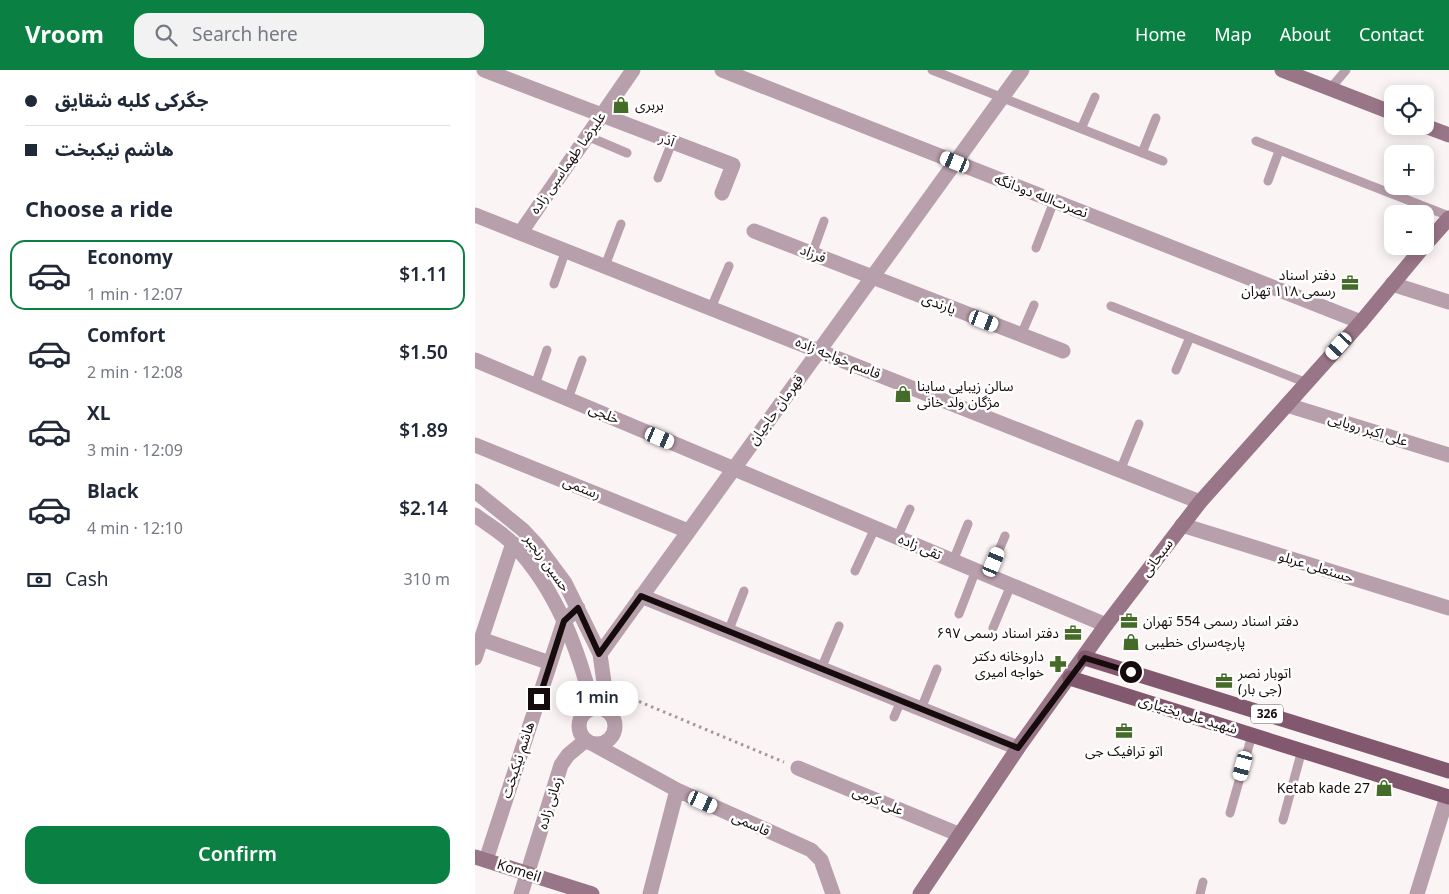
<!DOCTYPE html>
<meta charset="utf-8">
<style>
:root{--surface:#fff;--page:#f2f2f3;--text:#1f2937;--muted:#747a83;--line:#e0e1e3;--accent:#0b8043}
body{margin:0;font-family:Georgia,"Noto Sans Arabic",serif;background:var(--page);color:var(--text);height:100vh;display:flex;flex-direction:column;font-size:19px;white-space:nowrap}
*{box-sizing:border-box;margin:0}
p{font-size:16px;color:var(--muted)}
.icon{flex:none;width:28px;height:28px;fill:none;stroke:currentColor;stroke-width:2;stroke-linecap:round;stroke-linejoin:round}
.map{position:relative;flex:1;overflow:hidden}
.details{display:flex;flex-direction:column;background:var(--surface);width:475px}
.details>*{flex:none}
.hud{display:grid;align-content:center;height:110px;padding:0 25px;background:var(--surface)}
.buttons{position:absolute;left:909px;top:15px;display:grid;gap:10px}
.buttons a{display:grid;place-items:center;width:50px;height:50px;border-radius:10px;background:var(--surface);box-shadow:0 2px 12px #0003;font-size:25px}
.end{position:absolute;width:22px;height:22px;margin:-11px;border:6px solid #170c0d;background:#fff;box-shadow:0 0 0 2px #fff}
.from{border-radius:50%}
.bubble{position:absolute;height:35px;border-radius:15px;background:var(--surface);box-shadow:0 2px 12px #0003;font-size:16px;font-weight:600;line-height:35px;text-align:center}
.car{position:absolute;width:15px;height:30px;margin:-15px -8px;border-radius:6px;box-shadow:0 0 4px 1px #0007;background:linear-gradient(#fff 24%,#345 0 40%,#fff 0 76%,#345 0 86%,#fff 0)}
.hud b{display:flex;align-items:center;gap:18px;height:48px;font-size:19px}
.hud b+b{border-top:1px solid var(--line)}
.hud i{width:12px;height:12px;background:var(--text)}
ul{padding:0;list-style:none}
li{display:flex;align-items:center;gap:15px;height:70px;margin:0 10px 8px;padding:0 15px;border:2px solid transparent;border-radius:15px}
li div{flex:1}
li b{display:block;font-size:19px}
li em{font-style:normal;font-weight:600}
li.active{border-color:var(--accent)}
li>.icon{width:45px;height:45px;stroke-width:1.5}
h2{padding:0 25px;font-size:22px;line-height:60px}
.pay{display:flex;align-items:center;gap:12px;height:55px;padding:0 25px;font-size:19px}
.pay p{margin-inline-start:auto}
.button{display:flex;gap:10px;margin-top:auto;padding:10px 25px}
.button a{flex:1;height:58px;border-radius:15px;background:var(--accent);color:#fff;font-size:20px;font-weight:600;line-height:58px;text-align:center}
header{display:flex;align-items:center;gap:30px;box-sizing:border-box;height:70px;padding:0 25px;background:var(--accent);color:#fff}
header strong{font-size:24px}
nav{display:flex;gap:28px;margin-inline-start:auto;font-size:18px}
.search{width:350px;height:45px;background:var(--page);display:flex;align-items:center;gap:12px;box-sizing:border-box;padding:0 18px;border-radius:15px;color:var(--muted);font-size:19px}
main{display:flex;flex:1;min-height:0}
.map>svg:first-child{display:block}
</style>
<header>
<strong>Vroom</strong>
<div class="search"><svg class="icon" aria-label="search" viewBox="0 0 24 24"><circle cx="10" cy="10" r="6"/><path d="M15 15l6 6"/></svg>Search here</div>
<nav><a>Home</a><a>Map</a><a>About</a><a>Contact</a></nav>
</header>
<main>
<section class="details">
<div class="hud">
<b><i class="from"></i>جگرکی کلبه شقایق</b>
<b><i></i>هاشم نیکبخت</b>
</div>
<h2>Choose a ride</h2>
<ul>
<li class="active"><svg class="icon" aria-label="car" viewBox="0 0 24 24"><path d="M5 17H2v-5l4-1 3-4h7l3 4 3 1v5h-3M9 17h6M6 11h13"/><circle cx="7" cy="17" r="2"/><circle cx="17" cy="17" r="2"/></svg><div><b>Economy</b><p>1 min · 12:07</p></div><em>$1.11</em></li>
<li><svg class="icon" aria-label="car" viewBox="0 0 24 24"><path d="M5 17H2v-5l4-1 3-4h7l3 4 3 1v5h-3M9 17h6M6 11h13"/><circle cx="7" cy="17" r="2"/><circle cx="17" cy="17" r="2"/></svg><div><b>Comfort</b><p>2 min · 12:08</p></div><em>$1.50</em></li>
<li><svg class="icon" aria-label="car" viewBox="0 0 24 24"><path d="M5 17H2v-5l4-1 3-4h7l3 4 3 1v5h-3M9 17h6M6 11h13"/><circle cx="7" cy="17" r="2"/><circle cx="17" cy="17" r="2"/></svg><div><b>XL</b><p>3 min · 12:09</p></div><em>$1.89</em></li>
<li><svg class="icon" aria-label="car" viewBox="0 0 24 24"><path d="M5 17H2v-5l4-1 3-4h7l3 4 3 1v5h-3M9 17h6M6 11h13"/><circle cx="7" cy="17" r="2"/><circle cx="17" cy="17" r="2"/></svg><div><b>Black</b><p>4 min · 12:10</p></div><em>$2.14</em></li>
</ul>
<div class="pay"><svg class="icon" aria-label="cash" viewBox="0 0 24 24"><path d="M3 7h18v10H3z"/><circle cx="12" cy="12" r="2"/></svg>Cash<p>310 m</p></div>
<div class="button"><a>Confirm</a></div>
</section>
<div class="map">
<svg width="974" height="824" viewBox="0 0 974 824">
<rect width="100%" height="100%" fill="#fbf4f4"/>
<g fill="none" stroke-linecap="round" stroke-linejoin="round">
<path stroke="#a19898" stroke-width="3" stroke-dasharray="2.5 4" stroke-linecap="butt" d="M 146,624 L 309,692"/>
<path stroke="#b89fac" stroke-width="9" d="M 457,0 L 688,91
M 855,19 L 871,0
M 606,59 L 620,27
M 112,66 L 152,83
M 781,71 L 974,146
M 667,83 L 681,48
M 183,108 L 197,72
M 793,111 L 804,81
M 561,178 L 579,131
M 337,184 L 349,151
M 130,196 L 146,154
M 79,214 L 91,180
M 636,236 L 832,313
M 236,238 L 254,196
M 546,265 L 559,235
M 701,300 L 715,267
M 60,315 L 72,280
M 93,329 L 107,290
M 645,401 L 664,354
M 422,468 L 435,439
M 478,491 L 493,454
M 380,501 L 400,458
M 513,506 L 530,466
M 484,544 L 501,500
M 518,558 L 536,515
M 253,562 L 269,521
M 346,599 L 364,556
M 446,639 L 462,599
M 419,647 L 426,631
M 755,743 L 777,665
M 808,750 L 827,680
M 725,824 L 728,812"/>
<path stroke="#b89fac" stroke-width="15" d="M 9,0 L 258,95 L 247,123
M 247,0 L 886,252
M 0,145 L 725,432
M 279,161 L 588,281
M 46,162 L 158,0
M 917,214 L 974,232
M 0,290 L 631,555
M 812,335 L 974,385
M 0,375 L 213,461
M 0,421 L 48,460 L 61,474 L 90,513 L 125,584 L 133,641
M 0,445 C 13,455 28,463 39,475 C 82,521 103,578 118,638
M 707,455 L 974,538
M 166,526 L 543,678
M 6,569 L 75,593
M 125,584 L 547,0
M 0,588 L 38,473
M104 656a18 18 0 1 1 36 0a18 18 0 1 1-36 0Z
M 118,674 L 202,720 L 336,780 L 346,790 L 358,824
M 323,698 L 483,764
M 11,790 L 89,551 L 103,538
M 46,824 L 86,695 L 93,685 L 111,670
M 175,824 L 202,720
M 942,824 L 972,727"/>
<path stroke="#997588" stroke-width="15" d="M 807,0 L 918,43
M 950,56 L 974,65
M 950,175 L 974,148
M 0,787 L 117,824
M 445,824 L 543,678 L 631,555 L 725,432 L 886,252 L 949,176"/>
<path stroke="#82586e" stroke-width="15" d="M 610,588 L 974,701
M 595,608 L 974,727"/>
</g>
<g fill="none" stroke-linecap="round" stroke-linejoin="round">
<path stroke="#170c0d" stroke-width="6" d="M 64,629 L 89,551 L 103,538 L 124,584 L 166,526 L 543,678 L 610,588 L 656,602"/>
</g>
<defs>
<g id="shop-bare" transform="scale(1.35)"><path d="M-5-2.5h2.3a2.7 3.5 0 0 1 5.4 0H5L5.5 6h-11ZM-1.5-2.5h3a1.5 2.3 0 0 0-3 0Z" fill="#446c28" stroke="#fff" stroke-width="2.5" paint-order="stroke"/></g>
<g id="office-bare" transform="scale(1.35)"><path d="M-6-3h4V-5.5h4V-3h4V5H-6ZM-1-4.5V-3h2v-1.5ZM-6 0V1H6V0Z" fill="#446c28" stroke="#fff" stroke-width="2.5" paint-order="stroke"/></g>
<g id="pharmacy-bare" transform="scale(1.35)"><path d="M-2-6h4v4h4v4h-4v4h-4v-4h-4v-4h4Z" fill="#446c28" stroke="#fff" stroke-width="2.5" paint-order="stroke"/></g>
</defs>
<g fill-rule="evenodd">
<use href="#shop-bare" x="146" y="35"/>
<use href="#office-bare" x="875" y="213"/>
<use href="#shop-bare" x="428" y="324"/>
<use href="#office-bare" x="654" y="551"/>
<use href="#office-bare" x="598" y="563"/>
<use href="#shop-bare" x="656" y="572"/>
<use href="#pharmacy-bare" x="583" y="594"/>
<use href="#office-bare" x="749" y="611"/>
<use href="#office-bare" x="649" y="661"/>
<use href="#shop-bare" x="909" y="718"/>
</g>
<g text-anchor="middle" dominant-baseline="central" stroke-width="5" stroke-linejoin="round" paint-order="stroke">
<rect fill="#fff" stroke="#5d5556" stroke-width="1" x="776" y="634.5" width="32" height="19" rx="4"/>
<g font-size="12" font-weight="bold" fill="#170c0d">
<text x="792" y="644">326</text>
</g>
<g font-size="14" fill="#170c0d" stroke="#fff" text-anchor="start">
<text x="160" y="35">بربری</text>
<text x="861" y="205" text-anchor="end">دفتر اسناد<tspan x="861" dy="16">رسمی ۱۱۸ تهران</tspan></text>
<text x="442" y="316">سالن زیبایی ساینا<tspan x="442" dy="16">مژگان ولد خانی</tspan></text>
<text x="668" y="551">دفتر اسناد رسمی 554 تهران</text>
<text x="584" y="563" text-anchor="end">دفتر اسناد رسمی ۶۹۷</text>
<text x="670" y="572">پارچه‌سرای خطیبی</text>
<text x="569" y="586" text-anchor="end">داروخانه دکتر<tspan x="569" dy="16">خواجه امیری</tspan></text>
<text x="763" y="603">اتوبار نصر<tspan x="763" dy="16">(جی بار)</tspan></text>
<text x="649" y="681" text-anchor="middle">اتو ترافیک جی</text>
<text x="895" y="718" text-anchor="end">Ketab kade 27</text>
</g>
<g font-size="14" fill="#170c0d" stroke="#fff">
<text transform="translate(192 70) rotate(20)">آذر</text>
<text transform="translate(93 93) rotate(-55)">علیرضا طهماسبی زاده</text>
<text transform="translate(566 126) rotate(21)">نصرت‌الله دودانگه</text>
<text transform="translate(338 184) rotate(22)">فرزاد</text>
<text transform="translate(464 234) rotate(21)">یارندی</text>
<text transform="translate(363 288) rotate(22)">قاسم خواجه زاده</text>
<text transform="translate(301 340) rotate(-54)">قهرمان حاجیان</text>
<text transform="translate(129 344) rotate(23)">خلجی</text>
<text transform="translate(893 360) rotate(17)">علی اکبر رویایی</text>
<text transform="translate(107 418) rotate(22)">رستمی</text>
<text transform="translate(445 477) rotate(23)">تقی زاده</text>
<text transform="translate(682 488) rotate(-53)">سبحانی</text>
<text transform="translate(72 493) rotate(54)">حسین رنجبر</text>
<text transform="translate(841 497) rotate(17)">حسنعلی عربلو</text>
<text transform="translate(713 645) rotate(17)">شهید علی بختیاری</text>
<text transform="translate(43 690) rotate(-72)">هاشم نیکبخت</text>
<text transform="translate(403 731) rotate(23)">علی کرمی</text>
<text transform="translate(75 733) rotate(-73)">زمانی زاده</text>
<text transform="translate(276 754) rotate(24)">قاسمی</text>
<text transform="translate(44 801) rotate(18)">Komeil</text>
</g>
</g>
</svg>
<div class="buttons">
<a><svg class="icon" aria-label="locate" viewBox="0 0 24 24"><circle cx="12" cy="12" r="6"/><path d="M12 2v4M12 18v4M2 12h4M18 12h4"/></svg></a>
<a>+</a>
<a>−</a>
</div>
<i class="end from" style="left:656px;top:602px"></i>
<i class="end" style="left:64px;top:629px"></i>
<div class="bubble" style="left:81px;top:611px;width:82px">1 min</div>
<i class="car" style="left:480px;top:92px;rotate:292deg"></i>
<i class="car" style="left:509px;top:251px;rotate:111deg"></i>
<i class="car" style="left:864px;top:276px;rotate:222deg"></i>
<i class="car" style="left:185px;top:368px;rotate:113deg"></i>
<i class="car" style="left:519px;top:492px;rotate:23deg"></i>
<i class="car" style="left:768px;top:696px;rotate:195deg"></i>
<i class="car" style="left:228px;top:732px;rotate:114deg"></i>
</div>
</main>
